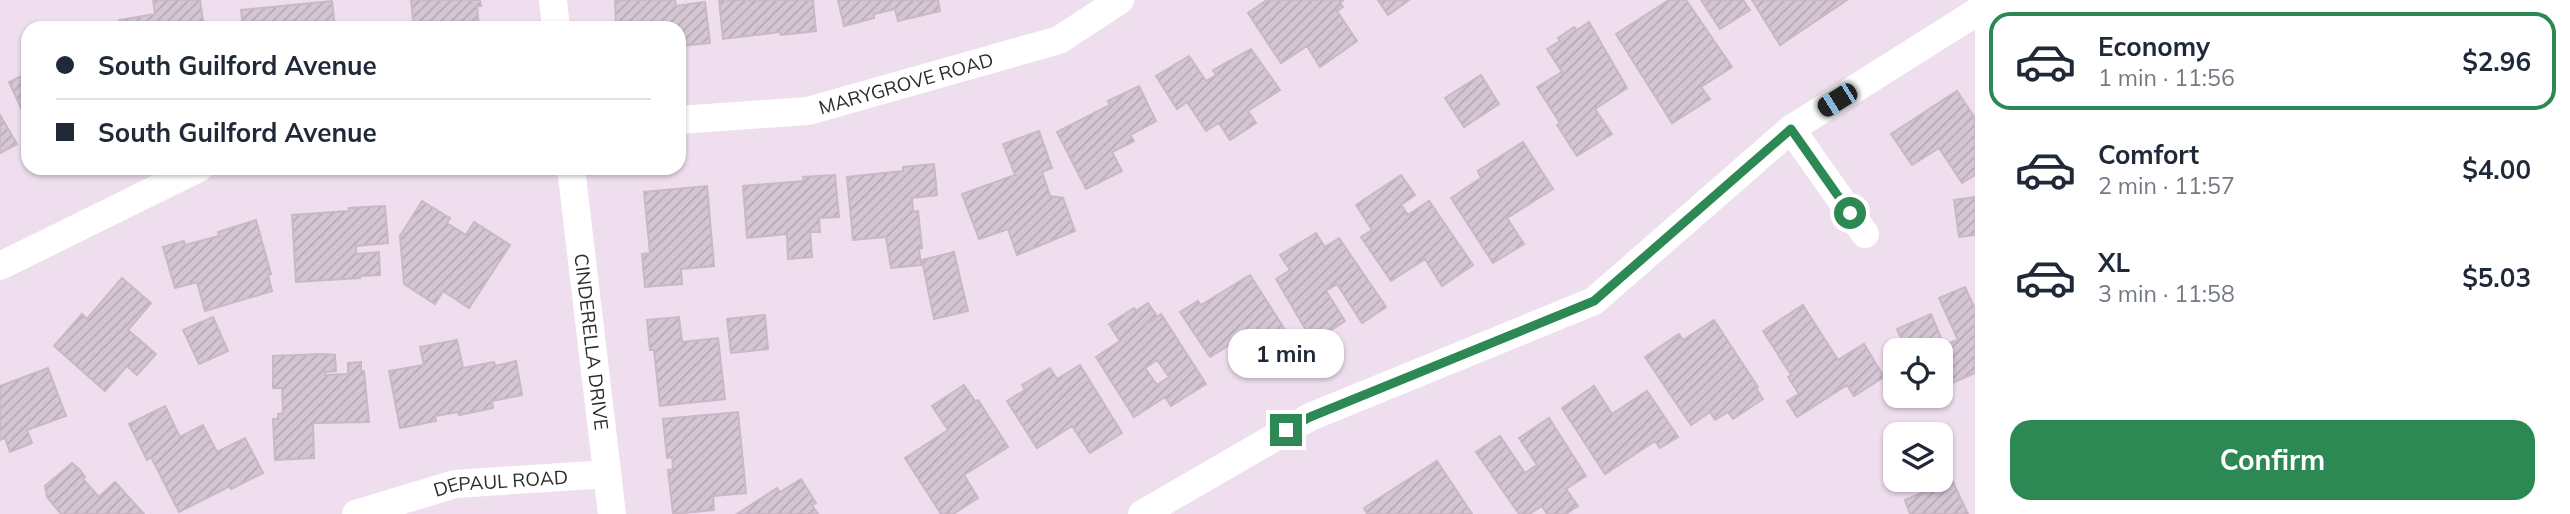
<!DOCTYPE html>
<meta charset="utf-8">
<style>
:root{--surface:#fff;--page:#f6f6f7;--text:#1f2937;--muted:#747a83;--line:#e0e1e3;--accent:#2c8953}
body{margin:0;font-family:Mulish,sans-serif;background:var(--page);color:var(--text);height:100vh;display:flex;flex-direction:column;font-size:26px;white-space:nowrap}
*{box-sizing:border-box;margin:0}
p{font-size:23px;color:var(--muted)}
.icon{flex:none;width:38px;height:38px;fill:none;stroke:currentColor;stroke-width:2;stroke-linecap:round;stroke-linejoin:round}
.map{position:relative;flex:1;overflow:hidden}
.drawer{display:flex;flex-direction:column;background:var(--surface);width:595px}
.drawer>*{flex:none}
.banner{position:absolute;left:21px;top:21px;width:665px;height:154px;border-radius:21px;box-shadow:0 2px 5px #0004;display:grid;align-content:center;height:154px;padding:0 35px;background:var(--surface)}
.tools{position:absolute;left:1883px;top:338px;display:grid;gap:14px}
.tools a{display:grid;place-items:center;width:70px;height:70px;border-radius:14px;background:var(--surface);box-shadow:0 2px 5px #0004;font-size:35px}
.end{position:absolute;width:32px;height:32px;margin:-16px;border:9px solid #2c8953;background:#fff;box-shadow:0 0 0 4px #fff}
.from{border-radius:50%}
.bubble{position:absolute;height:49px;border-radius:21px;background:var(--surface);box-shadow:0 2px 5px #0004;font-size:23px;font-weight:700;line-height:49px;text-align:center}
.car{position:absolute;width:21px;height:42px;margin:-21px -10px;border-radius:9px;box-shadow:0 0 5px 2px #0007;background:linear-gradient(#222 24%,#8ab4d8 0 40%,#222 0 76%,#8ab4d8 0 86%,#222 0)}
.banner b{display:flex;align-items:center;gap:24px;height:66px;font-size:26px}
.banner b+b{border-top:2px solid var(--line)}
.banner i{width:18px;height:18px;background:var(--text)}
ul{padding:12px 0 0;list-style:none}
li{display:flex;align-items:center;gap:21px;height:98px;margin:0 14px 10px;padding:0 21px;border:4px solid transparent;border-radius:21px}
li div{flex:1}
li b{display:block;font-size:26px}
li em{font-style:normal;font-weight:700}
li.current{border-color:var(--accent)}
li>.icon{width:63px;height:63px;stroke-width:1.5}
.cta{display:flex;gap:14px;margin-top:auto;padding:14px 35px}
.cta a{flex:1;height:80px;border-radius:21px;background:var(--accent);color:#fff;font-size:28px;font-weight:700;line-height:80px;text-align:center}
main{display:flex;flex:1;min-height:0}
.map>svg:first-child{display:block}
</style>
<main>
<div class="map">
<svg width="1975" height="514" viewBox="0 0 1975 514">
<defs>
<pattern id="building-hatch" width="6" height="6" patternUnits="userSpaceOnUse" patternTransform="scale(1.75)"><rect width="6" height="6" fill="#d4c6d3"/><path d="M-1 1l2-2M0 6l6-6M5 7l2-2" fill="none" stroke="#b6aab5"/></pattern>
</defs>
<rect width="100%" height="100%" fill="#efdeee"/>
<path fill="url(#building-hatch)" stroke="#cbb7c8" stroke-width="2" fill-rule="evenodd" d="M 153,0 L 200,0 L 204,28 L 120,28 L 119,20 L 155,14 Z
M 411,0 L 480,0 L 481,6 L 477,6 L 479,28 L 414,28 Z
M 615,0 L 675,0 L 676,6 L 705,2 L 710,43 L 679,46 L 679,28 L 616,28 Z
M 719,0 L 813,0 L 816,31 L 781,35 L 780,32 L 723,39 Z
M 838,0 L 938,0 L 940,11 L 898,21 L 895,9 L 874,14 L 874,18 L 844,26 Z
M 1267,0 L 1344,0 L 1340,2 L 1343,7 L 1337,11 L 1357,41 L 1320,67 L 1307,46 L 1281,63 L 1248,13 Z
M 1378,0 L 1409,0 L 1388,15 Z
M 1669,0 L 1686,0 L 1732,67 L 1701,87 L 1710,99 L 1672,123 L 1616,34 Z
M 1701,0 L 1743,0 L 1750,10 L 1720,29 Z
M 1752,0 L 1847,0 L 1780,45 Z
M 332,1 L 335,28 L 243,28 L 241,10 Z
M 1589,22 L 1627,88 L 1595,109 L 1612,134 L 1577,156 L 1557,125 L 1560,123 L 1537,87 L 1562,72 L 1547,49 L 1560,41 L 1558,38 L 1574,27 L 1577,30 Z
M 1251,49 L 1280,90 L 1248,111 L 1256,123 L 1230,140 L 1219,123 L 1206,131 L 1187,102 L 1177,109 L 1156,76 L 1189,56 L 1206,81 L 1216,75 L 1213,70 Z
M 28,73 L 28,123 L 9,82 Z
M 1481,75 L 1499,104 L 1464,127 L 1445,98 Z
M 1139,86 L 1156,121 L 1130,135 L 1134,141 L 1112,152 L 1122,171 L 1086,189 L 1057,132 L 1110,105 L 1108,101 Z
M 1957,91 L 1975,118 L 1975,175 L 1962,183 L 1939,148 L 1912,165 L 1891,134 Z
M 0,115 L 17,144 L 0,153 Z
M 1039,131 L 1052,168 L 1042,172 L 1050,196 L 1063,198 L 1075,231 L 1017,255 L 1008,229 L 979,239 L 962,194 L 1015,175 L 1003,144 Z
M 1523,142 L 1553,189 L 1507,218 L 1524,244 L 1493,263 L 1451,198 L 1481,178 L 1478,171 Z
M 934,164 L 937,195 L 912,198 L 913,212 L 918,211 L 922,248 L 919,249 L 921,265 L 891,268 L 886,237 L 853,240 L 847,177 L 903,171 L 903,167 Z
M 835,175 L 839,217 L 819,218 L 820,232 L 810,232 L 812,257 L 788,259 L 787,234 L 747,238 L 743,186 L 804,181 L 803,177 Z
M 1401,175 L 1415,195 L 1401,205 L 1408,215 L 1429,201 L 1473,265 L 1442,286 L 1425,259 L 1391,281 L 1361,237 L 1372,230 L 1356,205 Z
M 707,186 L 714,266 L 681,269 L 682,284 L 645,287 L 642,254 L 650,253 L 644,192 Z
M 1975,197 L 1975,235 L 1959,237 L 1954,200 Z
M 422,201 L 450,218 L 447,223 L 466,235 L 474,222 L 510,245 L 469,308 L 443,291 L 435,304 L 404,284 L 400,236 Z
M 385,206 L 388,243 L 356,246 L 356,254 L 379,252 L 380,275 L 360,276 L 360,278 L 296,282 L 292,215 L 349,211 L 349,208 Z
M 256,220 L 271,274 L 268,275 L 272,291 L 205,311 L 197,282 L 175,288 L 163,247 L 184,241 L 185,245 L 219,236 L 218,232 Z
M 1316,233 L 1325,247 L 1339,238 L 1386,307 L 1362,323 L 1337,284 L 1326,291 L 1345,321 L 1313,342 L 1276,279 L 1290,270 L 1280,255 Z
M 954,252 L 968,311 L 934,319 L 922,260 Z
M 1250,275 L 1289,336 L 1256,355 L 1244,336 L 1210,357 L 1180,312 L 1198,301 L 1201,305 Z
M 122,278 L 151,303 L 128,330 L 156,354 L 137,375 L 127,366 L 105,391 L 54,346 L 82,314 L 87,319 Z
M 1965,287 L 1975,309 L 1975,373 L 1941,388 L 1941,350 L 1906,350 L 1897,329 L 1931,314 L 1944,345 L 1958,340 L 1939,298 Z
M 1148,303 L 1157,316 L 1145,325 L 1161,314 L 1206,384 L 1171,406 L 1165,397 L 1134,417 L 1096,357 L 1120,341 L 1109,324 L 1134,308 L 1136,311 ZM 1157,360 L 1169,377 L 1157,385 L 1145,368 Z
M 1803,305 L 1838,360 L 1864,344 L 1884,377 L 1854,396 L 1847,385 L 1797,417 L 1787,401 L 1799,394 L 1788,377 L 1791,375 L 1763,331 Z
M 765,315 L 768,349 L 731,353 L 727,319 Z
M 213,317 L 228,351 L 199,364 L 183,330 Z
M 679,317 L 682,342 L 718,338 L 725,399 L 660,406 L 654,350 L 650,350 L 647,320 Z
M 1714,320 L 1758,387 L 1756,388 L 1763,399 L 1733,419 L 1728,412 L 1715,420 L 1710,412 L 1691,425 L 1645,357 L 1679,334 L 1683,340 Z
M 457,340 L 463,368 L 494,362 L 495,366 L 516,361 L 522,395 L 492,401 L 493,408 L 459,415 L 458,412 L 435,416 L 436,421 L 400,428 L 389,371 L 424,365 L 420,347 Z
M 323,354 L 335,355 L 336,371 L 325,372 L 325,375 L 348,374 L 348,363 L 361,362 L 361,371 L 364,371 L 369,422 L 313,423 L 314,458 L 275,460 L 273,419 L 278,419 L 278,414 L 283,413 L 282,388 L 273,388 L 273,356 Z
M 1080,365 L 1122,433 L 1090,453 L 1072,426 L 1037,448 L 1007,401 L 1025,390 L 1022,385 L 1050,368 L 1057,379 Z
M 48,368 L 66,416 L 27,430 L 32,443 L 10,452 L 5,438 L 0,440 L 0,386 Z
M 964,385 L 975,401 L 978,400 L 1008,447 L 964,475 L 978,498 L 953,514 L 941,514 L 905,458 L 948,430 L 932,406 Z
M 1594,386 L 1612,414 L 1647,391 L 1678,437 L 1660,448 L 1655,441 L 1605,474 L 1562,408 Z
M 165,406 L 180,437 L 203,425 L 217,452 L 245,438 L 263,473 L 231,489 L 230,486 L 179,512 L 151,457 L 147,460 L 129,424 Z
M 738,412 L 746,493 L 713,496 L 714,510 L 673,514 L 668,470 L 673,469 L 672,457 L 667,458 L 663,419 Z
M 1549,418 L 1586,476 L 1566,489 L 1578,506 L 1566,514 L 1547,514 L 1542,506 L 1529,514 L 1519,514 L 1476,452 L 1500,436 L 1525,473 L 1537,465 L 1519,438 Z
M 1437,461 L 1472,514 L 1367,514 L 1364,508 Z
M 72,463 L 80,470 L 85,477 L 83,479 L 99,497 L 115,482 L 144,514 L 61,514 L 47,497 L 45,486 Z
M 801,479 L 816,503 L 812,505 L 818,514 L 737,514 L 777,488 L 780,492 Z
M 1952,480 L 1968,514 L 1910,514 L 1905,500 Z"/>
<g fill="none" stroke-linecap="round" stroke-linejoin="round">
<g stroke="#fff" stroke-width="28">
<path d="M 553,0 L 556,28"/>
<path id="s1" d="M 679,120 L 808,111 L 1059,40 L 1120,0"/>
<path d="M 1791,129 L 1865,234"/>
<path id="s2" d="M 571,168 L 612,514"/>
<path d="M 0,266 L 199,168"/>
<path id="s3" d="M 356,514 L 455,484 L 607,474"/>
<path d="M 1142,514 L 1310,417 L 1594,301 L 1791,129 L 1975,13"/>
</g>
</g>
<g fill="none" stroke-linecap="round" stroke-linejoin="round">
<path stroke="#2c8953" stroke-width="9" d="M 1286,430 L 1310,417 L 1594,301 L 1791,129 L 1850,213"/>
</g>
<g text-anchor="middle" dominant-baseline="central" stroke-width="7" stroke-linejoin="round" paint-order="stroke">
<g font-size="19" fill="#2c2c2c" stroke="#fff">
<text stroke="none"><textPath href="#s1" startOffset="231">MARYGROVE ROAD</textPath></text>
<text stroke="none"><textPath href="#s2" startOffset="175">CINDERELLA DRIVE</textPath></text>
<text stroke="none"><textPath href="#s3" startOffset="149">DEPAUL ROAD</textPath></text>
</g>
</g>
</svg>
<div class="tools">
<a><svg class="icon" aria-label="locate" viewBox="0 0 24 24"><circle cx="12" cy="12" r="6"/><path d="M12 2v4M12 18v4M2 12h4M18 12h4"/></svg></a>
<a><svg class="icon" aria-label="layers" viewBox="0 0 24 24"><path d="M12 4l9 5-9 5-9-5zM3 14l9 5 9-5"/></svg></a>
</div>
<i class="end from" style="left:1850px;top:213px"></i>
<i class="end" style="left:1286px;top:430px"></i>
<div class="bubble" style="left:1228px;top:329px;width:116px">1 min</div>
<i class="car" style="left:1837px;top:100px;rotate:238deg"></i>
<div class="banner">
<b><i class="from"></i>South Guilford Avenue</b>
<b><i></i>South Guilford Avenue</b>
</div>
</div>
<section class="drawer">
<ul>
<li class="current"><svg class="icon" aria-label="car" viewBox="0 0 24 24"><path d="M5 17H2v-5l4-1 3-4h7l3 4 3 1v5h-3M9 17h6M6 11h13"/><circle cx="7" cy="17" r="2"/><circle cx="17" cy="17" r="2"/></svg><div><b>Economy</b><p>1 min · 11:56</p></div><em>$2.96</em></li>
<li><svg class="icon" aria-label="car" viewBox="0 0 24 24"><path d="M5 17H2v-5l4-1 3-4h7l3 4 3 1v5h-3M9 17h6M6 11h13"/><circle cx="7" cy="17" r="2"/><circle cx="17" cy="17" r="2"/></svg><div><b>Comfort</b><p>2 min · 11:57</p></div><em>$4.00</em></li>
<li><svg class="icon" aria-label="car" viewBox="0 0 24 24"><path d="M5 17H2v-5l4-1 3-4h7l3 4 3 1v5h-3M9 17h6M6 11h13"/><circle cx="7" cy="17" r="2"/><circle cx="17" cy="17" r="2"/></svg><div><b>XL</b><p>3 min · 11:58</p></div><em>$5.03</em></li>
</ul>
<div class="cta"><a>Confirm</a></div>
</section>
</main>
